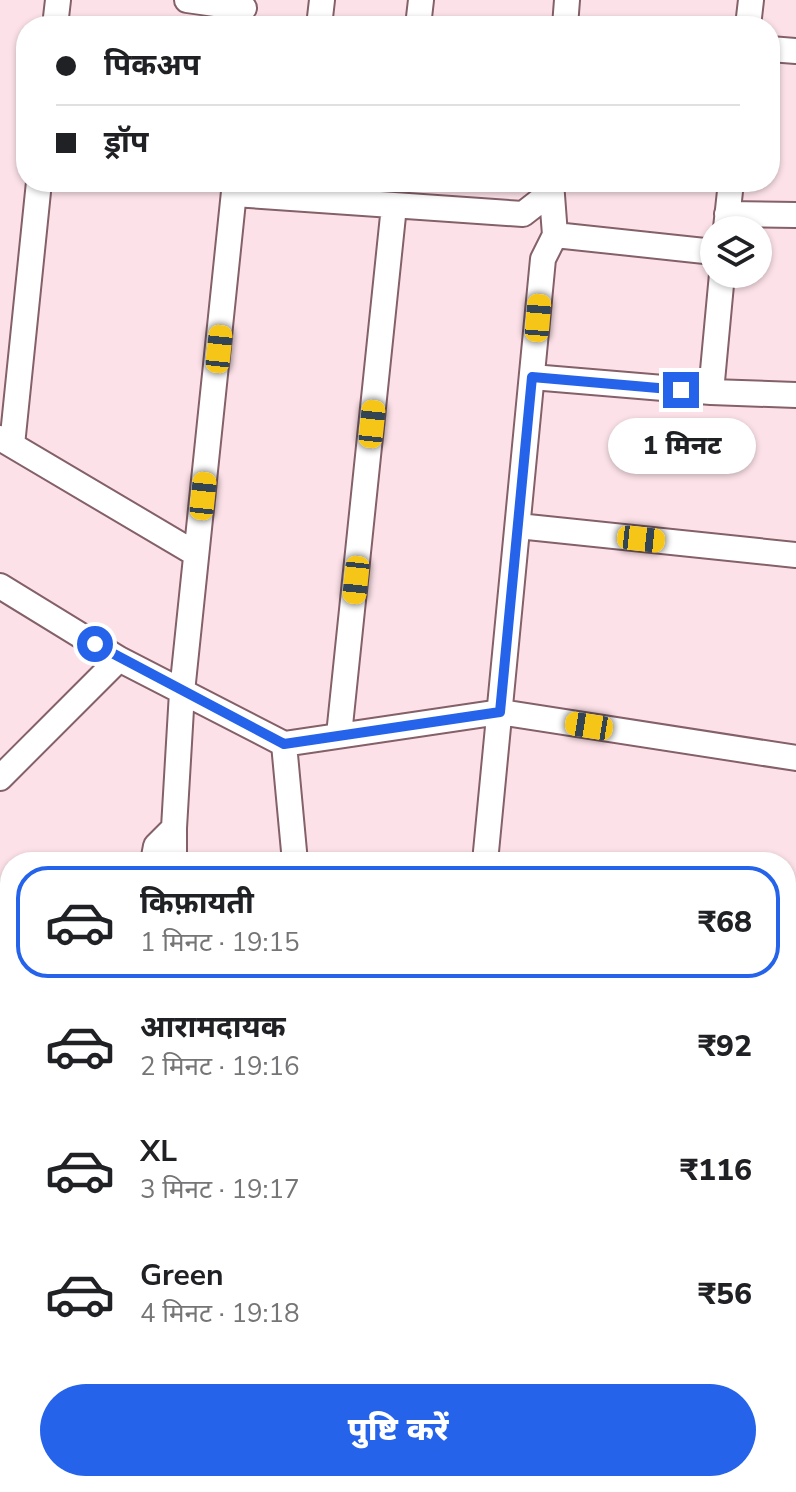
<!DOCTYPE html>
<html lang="hi">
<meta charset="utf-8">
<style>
:root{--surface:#fff;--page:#f2f2f2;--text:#202124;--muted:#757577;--line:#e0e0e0;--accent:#2563eb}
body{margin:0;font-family:"Nunito Sans","Noto Sans Devanagari",sans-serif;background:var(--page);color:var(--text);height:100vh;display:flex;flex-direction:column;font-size:30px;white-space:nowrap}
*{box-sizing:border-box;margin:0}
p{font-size:26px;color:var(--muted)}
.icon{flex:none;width:44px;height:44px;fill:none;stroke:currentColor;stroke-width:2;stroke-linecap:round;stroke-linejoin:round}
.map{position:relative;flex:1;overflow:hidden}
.panel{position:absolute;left:0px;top:852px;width:796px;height:640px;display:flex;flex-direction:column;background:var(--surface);border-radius:32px 32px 0 0;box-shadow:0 2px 6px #0004}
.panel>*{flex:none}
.banner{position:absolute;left:16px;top:16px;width:764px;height:176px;border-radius:32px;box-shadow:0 2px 6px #0004;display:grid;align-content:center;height:176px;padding:0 40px;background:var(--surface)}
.tools{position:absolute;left:700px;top:216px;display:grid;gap:16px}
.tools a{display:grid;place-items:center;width:72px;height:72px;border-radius:50%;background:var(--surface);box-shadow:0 2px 6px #0004;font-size:40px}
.end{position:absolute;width:36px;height:36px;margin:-18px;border:10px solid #2563eb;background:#fff;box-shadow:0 0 0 4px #fff}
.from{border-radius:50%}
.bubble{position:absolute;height:56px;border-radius:28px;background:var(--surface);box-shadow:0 2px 6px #0004;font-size:26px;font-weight:800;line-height:56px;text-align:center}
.car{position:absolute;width:24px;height:48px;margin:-24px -12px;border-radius:10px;box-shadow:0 0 6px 2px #0007;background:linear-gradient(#f5c518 24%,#345 0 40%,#f5c518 0 76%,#345 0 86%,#f5c518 0)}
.banner b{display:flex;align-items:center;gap:28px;height:76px;font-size:30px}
.banner b+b{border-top:2px solid var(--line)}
.banner i{width:20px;height:20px;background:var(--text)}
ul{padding:14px 0 0;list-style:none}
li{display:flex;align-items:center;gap:24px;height:112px;margin:0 16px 12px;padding:0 24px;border:4px solid transparent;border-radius:32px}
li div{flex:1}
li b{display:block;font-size:30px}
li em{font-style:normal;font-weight:800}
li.active{border-color:var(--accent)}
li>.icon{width:72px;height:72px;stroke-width:1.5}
.primary-button{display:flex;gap:16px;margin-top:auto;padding:16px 40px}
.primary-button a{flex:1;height:92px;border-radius:48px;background:var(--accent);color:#fff;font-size:32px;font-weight:800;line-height:92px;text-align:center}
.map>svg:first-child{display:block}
</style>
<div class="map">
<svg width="796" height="1492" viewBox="0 0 796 1492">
<rect width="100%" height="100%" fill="#fce2e8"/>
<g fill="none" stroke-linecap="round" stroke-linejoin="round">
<g stroke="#846069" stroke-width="28">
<path id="minor" d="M 187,0 L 244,8
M 55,26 L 58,0
M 319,26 L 322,0
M 418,26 L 421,0
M 565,26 L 567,0
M 748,26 L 751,0
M 770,49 L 796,51
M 234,194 L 523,214 L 550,193
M 727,214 L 796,215
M 726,228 L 731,182
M 555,235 L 714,252
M 532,377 L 711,392 L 796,395
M 711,392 L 722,274
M 0,438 L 196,554
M 12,445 L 39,182
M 518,526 L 796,555
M 0,586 L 119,659 L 284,744 L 500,712 L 796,758
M 339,735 L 394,206
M 284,744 L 295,862
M 0,778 L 119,659
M 174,828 L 174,862
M 153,862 L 156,846 L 174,828 L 182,692 L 235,182
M 485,862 L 543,259 L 555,235 L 551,182
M 0,1021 L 10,1011
M 0,1211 L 10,1201
M 786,1242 L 796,1214
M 0,1311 L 10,1302
M 0,1416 L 10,1408
M 363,1482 L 365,1492
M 390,1482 L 414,1492
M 118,1492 L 129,1482
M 542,1492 L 546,1482
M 699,1492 L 702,1482"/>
</g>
<use href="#minor" stroke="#fff" stroke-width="24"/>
</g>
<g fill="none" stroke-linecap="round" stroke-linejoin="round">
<path stroke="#2563eb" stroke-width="10" d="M 95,644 L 284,744 L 500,712 L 532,377 L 681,390"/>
</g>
</svg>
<div class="tools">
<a><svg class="icon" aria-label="layers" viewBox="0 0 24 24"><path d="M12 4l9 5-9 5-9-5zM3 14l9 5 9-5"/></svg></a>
</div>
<i class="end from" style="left:95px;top:644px"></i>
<i class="end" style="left:681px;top:390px"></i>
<div class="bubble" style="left:608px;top:418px;width:148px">1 मिनट</div>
<i class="car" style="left:538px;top:318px;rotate:5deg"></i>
<i class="car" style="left:219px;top:349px;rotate:6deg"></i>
<i class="car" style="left:372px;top:424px;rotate:6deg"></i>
<i class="car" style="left:203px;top:496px;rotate:6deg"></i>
<i class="car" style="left:641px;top:539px;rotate:96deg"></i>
<i class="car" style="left:356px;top:580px;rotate:186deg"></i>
<i class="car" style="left:589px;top:726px;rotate:279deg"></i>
<div class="banner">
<b><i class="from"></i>पिकअप</b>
<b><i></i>ड्रॉप</b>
</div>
<section class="panel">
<ul>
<li class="active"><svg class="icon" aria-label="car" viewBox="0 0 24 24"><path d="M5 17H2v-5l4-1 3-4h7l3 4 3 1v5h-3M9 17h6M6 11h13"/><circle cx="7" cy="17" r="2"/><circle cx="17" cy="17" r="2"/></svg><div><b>किफ़ायती</b><p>1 मिनट · 19:15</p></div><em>₹68</em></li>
<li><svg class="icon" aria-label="car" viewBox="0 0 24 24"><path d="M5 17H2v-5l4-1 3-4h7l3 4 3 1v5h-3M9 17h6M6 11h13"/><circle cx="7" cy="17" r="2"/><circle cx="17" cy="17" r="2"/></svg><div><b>आरामदायक</b><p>2 मिनट · 19:16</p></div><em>₹92</em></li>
<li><svg class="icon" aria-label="car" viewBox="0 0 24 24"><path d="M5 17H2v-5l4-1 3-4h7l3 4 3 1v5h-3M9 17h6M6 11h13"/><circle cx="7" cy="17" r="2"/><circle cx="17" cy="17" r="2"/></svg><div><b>XL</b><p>3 मिनट · 19:17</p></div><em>₹116</em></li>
<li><svg class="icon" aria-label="car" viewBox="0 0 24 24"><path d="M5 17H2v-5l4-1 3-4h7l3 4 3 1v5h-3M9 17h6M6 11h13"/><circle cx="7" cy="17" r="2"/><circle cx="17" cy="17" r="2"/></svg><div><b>Green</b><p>4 मिनट · 19:18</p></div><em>₹56</em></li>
</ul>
<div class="primary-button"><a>पुष्टि करें</a></div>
</section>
</div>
